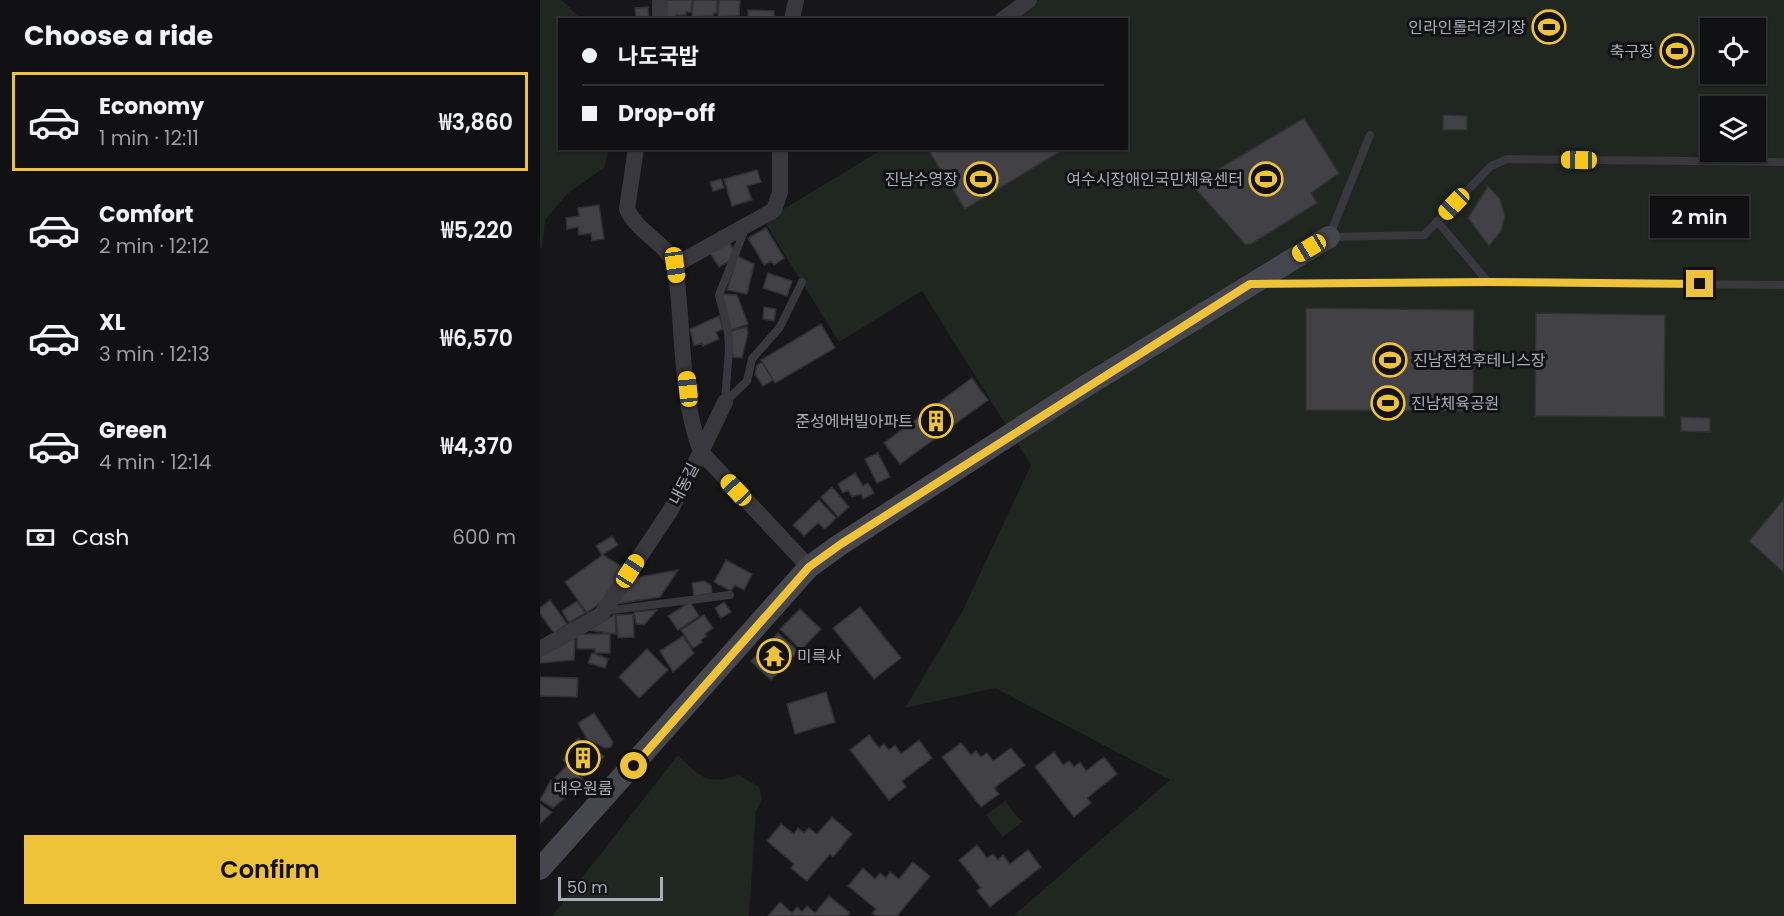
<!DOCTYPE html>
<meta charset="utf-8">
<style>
:root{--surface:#111113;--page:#1e1f21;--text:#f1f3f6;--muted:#9c9da0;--line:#303133;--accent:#eec239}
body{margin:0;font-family:Poppins,"Noto Sans KR",sans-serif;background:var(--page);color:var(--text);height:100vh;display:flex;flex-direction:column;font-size:22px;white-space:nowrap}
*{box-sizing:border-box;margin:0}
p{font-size:20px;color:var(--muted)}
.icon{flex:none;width:33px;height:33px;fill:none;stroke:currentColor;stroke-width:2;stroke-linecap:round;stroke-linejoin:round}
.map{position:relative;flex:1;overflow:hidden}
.details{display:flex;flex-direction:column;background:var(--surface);width:540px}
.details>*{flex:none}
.top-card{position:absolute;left:18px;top:18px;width:570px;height:132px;border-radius:0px;box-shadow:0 2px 4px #0004,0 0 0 2px var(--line);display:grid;align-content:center;height:132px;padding:0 24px;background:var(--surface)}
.tools{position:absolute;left:1160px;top:18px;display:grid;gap:12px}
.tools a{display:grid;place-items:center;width:66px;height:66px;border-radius:0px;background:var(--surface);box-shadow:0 2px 4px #0004,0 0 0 2px var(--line);font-size:30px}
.scale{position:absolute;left:18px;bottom:15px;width:105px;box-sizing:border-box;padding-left:6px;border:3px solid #a9acb8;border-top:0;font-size:16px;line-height:21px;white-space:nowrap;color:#a9acb8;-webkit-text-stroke:4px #121214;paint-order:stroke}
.end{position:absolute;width:27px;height:27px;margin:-14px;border:8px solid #eec239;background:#111;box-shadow:0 0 0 3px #111}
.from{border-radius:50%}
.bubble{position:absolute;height:42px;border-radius:0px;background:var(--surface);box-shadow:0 2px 4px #0004,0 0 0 2px var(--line);font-size:20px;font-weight:600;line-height:42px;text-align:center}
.car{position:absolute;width:18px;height:36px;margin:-18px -9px;border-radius:8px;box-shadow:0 0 4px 2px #0007;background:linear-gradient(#f5c518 24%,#345 0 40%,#f5c518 0 76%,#345 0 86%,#f5c518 0)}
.top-card b{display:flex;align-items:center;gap:21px;height:57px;font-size:22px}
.top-card b+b{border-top:2px solid var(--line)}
.top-card i{width:15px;height:15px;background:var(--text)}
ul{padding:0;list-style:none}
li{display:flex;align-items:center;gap:18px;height:99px;margin:0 12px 9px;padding:0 12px;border:3px solid transparent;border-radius:0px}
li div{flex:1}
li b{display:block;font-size:22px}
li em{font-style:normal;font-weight:600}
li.active{border-color:var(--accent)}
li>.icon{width:54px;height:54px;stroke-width:1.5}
h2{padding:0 24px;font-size:27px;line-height:72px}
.pay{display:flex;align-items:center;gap:15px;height:66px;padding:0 24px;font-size:22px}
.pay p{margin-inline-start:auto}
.button{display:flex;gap:12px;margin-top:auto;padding:12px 24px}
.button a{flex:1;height:69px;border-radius:0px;background:var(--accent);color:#111;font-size:24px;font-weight:600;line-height:69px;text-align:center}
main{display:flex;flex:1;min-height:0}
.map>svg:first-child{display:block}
</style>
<main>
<section class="details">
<h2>Choose a ride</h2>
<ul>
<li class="active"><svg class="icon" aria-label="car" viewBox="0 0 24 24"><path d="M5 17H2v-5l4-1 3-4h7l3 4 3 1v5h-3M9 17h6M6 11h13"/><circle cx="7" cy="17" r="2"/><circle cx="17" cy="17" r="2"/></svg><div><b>Economy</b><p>1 min · 12:11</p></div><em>₩3,860</em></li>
<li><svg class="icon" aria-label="car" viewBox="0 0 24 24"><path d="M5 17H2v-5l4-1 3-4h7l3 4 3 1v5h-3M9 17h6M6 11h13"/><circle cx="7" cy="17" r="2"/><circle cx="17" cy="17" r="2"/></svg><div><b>Comfort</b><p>2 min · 12:12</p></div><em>₩5,220</em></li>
<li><svg class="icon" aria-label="car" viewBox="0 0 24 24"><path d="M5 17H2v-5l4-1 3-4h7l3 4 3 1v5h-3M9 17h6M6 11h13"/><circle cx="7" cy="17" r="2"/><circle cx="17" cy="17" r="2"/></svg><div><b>XL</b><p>3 min · 12:13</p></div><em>₩6,570</em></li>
<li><svg class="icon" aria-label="car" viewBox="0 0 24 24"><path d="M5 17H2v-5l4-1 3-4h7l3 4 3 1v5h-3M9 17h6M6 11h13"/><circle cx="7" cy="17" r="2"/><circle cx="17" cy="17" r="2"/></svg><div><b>Green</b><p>4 min · 12:14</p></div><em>₩4,370</em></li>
</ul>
<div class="pay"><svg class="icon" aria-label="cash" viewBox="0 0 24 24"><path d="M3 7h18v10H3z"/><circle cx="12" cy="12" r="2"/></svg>Cash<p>600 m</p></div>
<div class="button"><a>Confirm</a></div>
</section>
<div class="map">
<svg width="1244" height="916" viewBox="0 0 1244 916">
<rect width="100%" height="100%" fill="#171719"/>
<path fill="#1f2720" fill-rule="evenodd" d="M 0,0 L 22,0 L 41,19 L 20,20 L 20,148 L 68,149 L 65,167 L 27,194 L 5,220 L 2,248 L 0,247 Z
M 499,0 L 1244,0 L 1244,916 L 473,916 L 630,780 L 455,688 L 365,708 L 422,612 L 491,465 L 382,291 L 299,342 L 224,221 L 338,152 L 337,149 L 586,148 L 586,20 L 469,19 ZM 1170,28 L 1215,28 L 1215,74 L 1170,74 ZM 1170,106 L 1215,106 L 1215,152 L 1170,152 Z
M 138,755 C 160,777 167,786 199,775 L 219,787 L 222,799 L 216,811 L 209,916 L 12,916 Z
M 465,801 L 482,822 L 463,837 L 446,815 Z"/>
<path fill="#414146" stroke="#313135" stroke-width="1.5" d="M 126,0 L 152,0 L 151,12 L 146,12 L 146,15 L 136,15 L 136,18 L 126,17 Z
M 153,0 L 177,0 L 177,13 L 174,13 L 173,16 L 164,16 L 164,19 L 152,19 Z
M 179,0 L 200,0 L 199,16 L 188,16 L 188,19 L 178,19 Z
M 108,7 L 109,20 L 96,20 L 95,8 Z
M 208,10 L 234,11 L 234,20 L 208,20 Z
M 903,115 L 927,116 L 927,130 L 903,130 Z
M 764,118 L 799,173 L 771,193 L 777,203 L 711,244 L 705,244 L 652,185 Z
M 387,148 L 526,148 L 425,209 Z
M 217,170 L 221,182 L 207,186 L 212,200 L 192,206 L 184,179 Z
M 181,179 L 184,188 L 173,191 L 170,182 Z
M 948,186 L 960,199 L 965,216 L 961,231 L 949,246 L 928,218 Z
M 59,205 L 64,239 L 52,241 L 51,233 L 39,235 L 38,227 L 27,229 L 26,218 L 39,216 L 38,208 Z
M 226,228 L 244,258 L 234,265 L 231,261 L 224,265 L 208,238 Z
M 189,242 L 194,250 L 191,260 L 179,267 L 170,253 Z
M 197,256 L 214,264 L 207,294 L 187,290 Z
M 228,273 L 252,281 L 247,296 L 223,288 Z
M 182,294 L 197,295 L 208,324 L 191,330 Z
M 224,307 L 236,309 L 234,321 L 223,319 Z
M 766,308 L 934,310 L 933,411 L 766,410 Z
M 996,313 L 1125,315 L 1124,417 L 995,416 Z
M 179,316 L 183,329 L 176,332 L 179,339 L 163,346 L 162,343 L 154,346 L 150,329 Z
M 281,324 L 295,348 L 235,383 L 221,360 Z
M 207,327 L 208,333 L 202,358 L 193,357 L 191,331 Z
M 222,362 L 233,380 L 223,386 L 215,374 L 217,365 Z
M 432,378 L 448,400 L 360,464 L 344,443 Z
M 1141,417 L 1170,418 L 1170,432 L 1141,431 Z
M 338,453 L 350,477 L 337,483 L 325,459 Z
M 315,473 L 323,486 L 328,483 L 334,493 L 323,499 L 321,494 L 312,497 L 308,490 L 303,493 L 298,484 Z
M 292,487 L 309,507 L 298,517 L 281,497 Z
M 1244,499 L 1244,573 L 1209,541 Z
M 279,500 L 296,518 L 285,529 L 278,523 L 264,536 L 253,525 Z
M 72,536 L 78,545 L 62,555 L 56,546 Z
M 63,555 L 84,568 L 66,598 L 47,613 L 25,582 Z
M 186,560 L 212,574 L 204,590 L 195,585 L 191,591 L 174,582 Z
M 138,570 L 120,597 L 76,604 L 94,578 Z
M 164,581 L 171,585 L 172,593 L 154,596 L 152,583 Z
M 10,600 L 27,624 L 14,633 L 0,614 L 0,608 Z
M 37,601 L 45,613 L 29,623 L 22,611 Z
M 150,602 L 159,616 L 138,630 L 128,616 Z
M 184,602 L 191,612 L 181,618 L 175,608 Z
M 320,607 L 361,658 L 334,679 L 293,628 Z
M 260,609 L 281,629 L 261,650 L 240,629 Z
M 117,610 L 104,625 L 96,624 L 94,612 Z
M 75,614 L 76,634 L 49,630 Z
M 93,614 L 94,637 L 78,638 L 76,615 Z
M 164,615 L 173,628 L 165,634 L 167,636 L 161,640 L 162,642 L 153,648 L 141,630 Z
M 238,633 L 258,651 L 231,680 L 211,661 Z
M 37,634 L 70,634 L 70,653 L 55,653 L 55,649 L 37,649 Z
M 143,636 L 154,653 L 133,672 L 120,651 Z
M 35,638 L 34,660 L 0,663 L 0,653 Z
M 107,649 L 128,670 L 99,698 L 79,677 Z
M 52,653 L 68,659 L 65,668 L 48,663 Z
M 0,677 L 38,678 L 37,697 L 0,696 Z
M 286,692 L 295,722 L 255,734 L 247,704 Z
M 54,713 L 73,742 L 71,747 L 65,748 L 47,739 L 38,723 Z
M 329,735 L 339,748 L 344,744 L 349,750 L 355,745 L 361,754 L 379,740 L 392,758 L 362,781 L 366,787 L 349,800 L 310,750 Z
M 38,738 L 64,756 L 45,776 L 23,760 Z
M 421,743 L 431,755 L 436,751 L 441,757 L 447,753 L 453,761 L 471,748 L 485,765 L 454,788 L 459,794 L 441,807 L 402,757 Z
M 514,752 L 523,765 L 529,761 L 534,767 L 540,762 L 546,771 L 564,757 L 577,774 L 547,798 L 551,803 L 534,817 L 495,767 Z
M 28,764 L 43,779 L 30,792 L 15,778 Z
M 11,780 L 29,794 L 13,808 L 0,800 Z
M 0,804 L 12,812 L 0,824 Z
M 292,817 L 312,834 L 293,857 L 290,854 L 267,881 L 251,868 L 254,864 L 227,841 L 241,824 L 254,834 L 258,828 L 264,833 L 269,828 L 277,834 Z
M 437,845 L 447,858 L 453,854 L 458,860 L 463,855 L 470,864 L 488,850 L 501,867 L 450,907 L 437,891 L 441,888 L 419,860 Z
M 373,862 L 390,876 L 357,916 L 336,916 L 332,913 L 336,909 L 308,886 L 323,868 L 335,879 L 340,873 L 346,878 L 350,872 L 359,879 Z
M 289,896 L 310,913 L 307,916 L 228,916 L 240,902 L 252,913 L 257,907 L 262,912 L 267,906 L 275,913 Z"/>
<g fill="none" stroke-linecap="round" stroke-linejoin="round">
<path stroke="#38383e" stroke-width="8" d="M 830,135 L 789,237 L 884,235 L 951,166 L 967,159 L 1244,162
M 897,221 L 948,282
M 722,284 L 948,282 L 1244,285
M 185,402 L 189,349 L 188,332 L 179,295 L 205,229
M 185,402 L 207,381 L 212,359 L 240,327 L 262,282
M 64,611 L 190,595"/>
<path stroke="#38383e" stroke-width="16" d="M 120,20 L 120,0
M 252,20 L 256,0
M 462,20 L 489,0
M 135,265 L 234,210 L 240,192 L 240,148
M 185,402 L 161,452 L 269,567
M 0,649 L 61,615 L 130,511 L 161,452 C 139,393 144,326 135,265 C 125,242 97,232 87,209 L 96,148"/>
<path stroke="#46474e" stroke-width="22" d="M 0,869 L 269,567 L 301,544 L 544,387 L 789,237"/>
</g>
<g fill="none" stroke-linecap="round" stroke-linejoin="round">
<path stroke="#eec239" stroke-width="8" d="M 94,766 L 269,567 L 301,544 L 710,284 L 948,282 L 1160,284"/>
</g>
<defs>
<g id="stadium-ring" transform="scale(1.725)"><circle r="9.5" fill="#121214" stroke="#eec239" stroke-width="1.5"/><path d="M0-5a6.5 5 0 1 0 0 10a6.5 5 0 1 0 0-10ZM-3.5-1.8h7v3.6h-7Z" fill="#eec239"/></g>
<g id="building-ring" transform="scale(1.725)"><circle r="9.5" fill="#121214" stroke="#eec239" stroke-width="1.5"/><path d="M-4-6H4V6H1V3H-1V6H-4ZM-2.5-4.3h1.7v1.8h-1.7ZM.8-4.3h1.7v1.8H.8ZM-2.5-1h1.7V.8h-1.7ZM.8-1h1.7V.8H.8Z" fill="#eec239"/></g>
<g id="temple-ring" transform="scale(1.725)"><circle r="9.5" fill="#121214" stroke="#eec239" stroke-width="1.5"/><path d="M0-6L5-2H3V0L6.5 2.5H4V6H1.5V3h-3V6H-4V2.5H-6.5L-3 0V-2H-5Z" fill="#eec239"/></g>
</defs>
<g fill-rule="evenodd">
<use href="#stadium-ring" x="1009" y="27"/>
<use href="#stadium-ring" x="1137" y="51"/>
<use href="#stadium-ring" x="441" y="179"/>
<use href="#stadium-ring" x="726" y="179"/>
<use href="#stadium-ring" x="850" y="360"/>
<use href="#stadium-ring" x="848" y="403"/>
<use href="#building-ring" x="396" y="421"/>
<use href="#temple-ring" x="234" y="656"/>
<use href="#building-ring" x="43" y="758"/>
</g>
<g text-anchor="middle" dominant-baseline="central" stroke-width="6" stroke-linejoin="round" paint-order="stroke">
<g font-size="16" fill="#a9acb8" stroke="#121214" text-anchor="end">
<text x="986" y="27">인라인롤러경기장</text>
<text x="1114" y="51">축구장</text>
<text x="418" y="179">진남수영장</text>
<text x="703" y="179">여수시장애인국민체육센터</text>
<text x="873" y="360" text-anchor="start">진남전천후테니스장</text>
<text x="871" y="403" text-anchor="start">진남체육공원</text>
<text x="373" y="421">준성에버빌아파트</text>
<text x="257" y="656" text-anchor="start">미륵사</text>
<text x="43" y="788" text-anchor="middle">대우원룸</text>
</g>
<g font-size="16" fill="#a9acb8" stroke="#121214">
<text transform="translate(144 484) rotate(-62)">내동길</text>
</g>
</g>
</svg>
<div class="tools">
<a><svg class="icon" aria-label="locate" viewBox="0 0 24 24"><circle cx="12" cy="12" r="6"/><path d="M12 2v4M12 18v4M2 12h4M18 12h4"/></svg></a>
<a><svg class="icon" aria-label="layers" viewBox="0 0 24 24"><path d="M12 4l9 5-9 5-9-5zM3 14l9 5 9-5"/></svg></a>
</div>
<div class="scale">50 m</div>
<i class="end from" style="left:94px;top:766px"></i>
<i class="end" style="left:1160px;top:284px"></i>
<div class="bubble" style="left:1110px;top:196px;width:99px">2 min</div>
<i class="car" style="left:1039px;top:160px;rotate:271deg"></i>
<i class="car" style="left:914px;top:204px;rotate:224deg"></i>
<i class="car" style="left:769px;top:248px;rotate:239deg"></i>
<i class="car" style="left:135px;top:265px;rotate:172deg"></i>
<i class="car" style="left:148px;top:389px;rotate:354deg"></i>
<i class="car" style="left:196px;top:490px;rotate:317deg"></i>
<i class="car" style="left:90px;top:571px;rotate:33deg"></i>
<div class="top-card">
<b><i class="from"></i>나도국밥</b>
<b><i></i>Drop-off</b>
</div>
</div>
</main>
